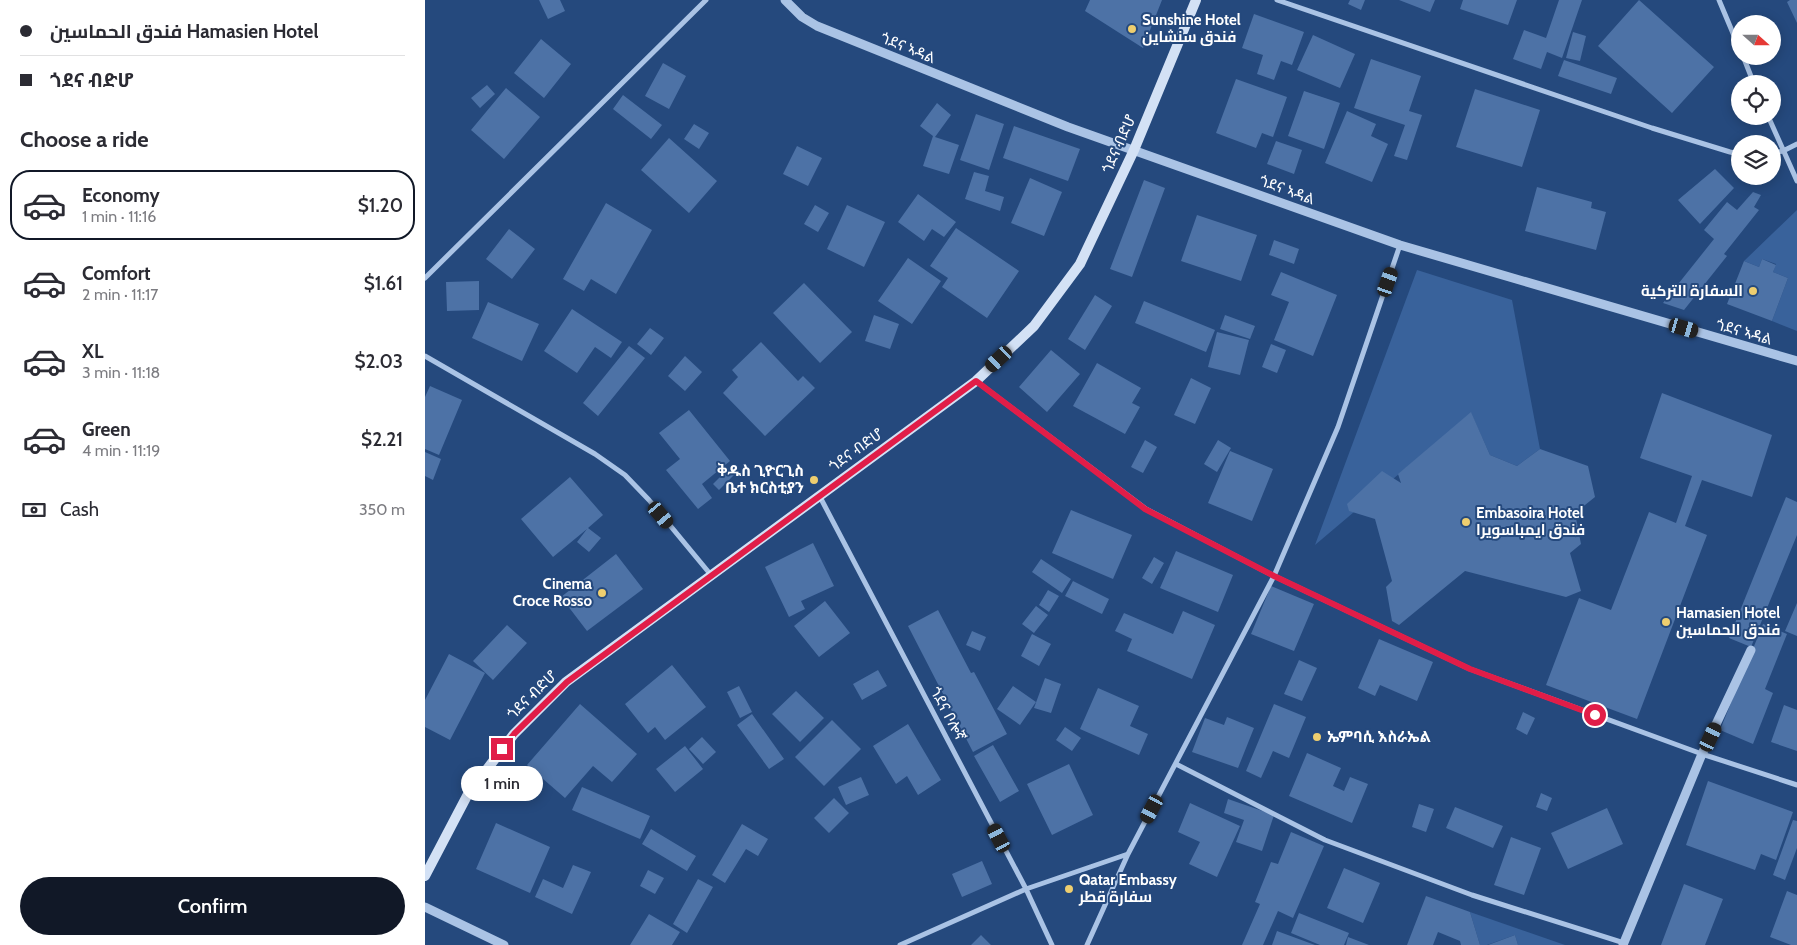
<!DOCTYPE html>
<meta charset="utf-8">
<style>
:root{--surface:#fff;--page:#f2f2f3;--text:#2b2b33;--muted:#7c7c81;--line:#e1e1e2;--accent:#111827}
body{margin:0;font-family:Cabin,Cairo,"Noto Sans Ethiopic",sans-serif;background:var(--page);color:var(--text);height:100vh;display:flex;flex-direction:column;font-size:19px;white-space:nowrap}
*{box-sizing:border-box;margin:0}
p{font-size:16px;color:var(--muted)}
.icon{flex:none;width:28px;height:28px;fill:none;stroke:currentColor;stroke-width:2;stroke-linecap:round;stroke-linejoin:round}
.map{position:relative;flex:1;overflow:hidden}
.details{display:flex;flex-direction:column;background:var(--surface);width:425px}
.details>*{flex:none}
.hud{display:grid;align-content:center;height:110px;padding:0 20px;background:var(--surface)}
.needle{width:32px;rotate:111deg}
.fabs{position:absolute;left:1306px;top:15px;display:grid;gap:10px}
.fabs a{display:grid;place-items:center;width:50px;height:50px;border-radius:50%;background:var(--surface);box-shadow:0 2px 12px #0003;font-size:25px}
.end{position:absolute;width:22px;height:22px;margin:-11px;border:6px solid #e11d48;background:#fff;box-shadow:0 0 0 2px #fff}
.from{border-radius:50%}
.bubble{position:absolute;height:35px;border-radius:18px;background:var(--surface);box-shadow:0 2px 12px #0003;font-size:16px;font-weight:600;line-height:35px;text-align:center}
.car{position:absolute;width:15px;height:30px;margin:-15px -8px;border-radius:6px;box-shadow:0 0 4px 1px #0007;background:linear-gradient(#222 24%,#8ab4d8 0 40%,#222 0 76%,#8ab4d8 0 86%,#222 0)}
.hud b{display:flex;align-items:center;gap:18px;height:48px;font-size:19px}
.hud b+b{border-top:1px solid var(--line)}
.hud i{width:12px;height:12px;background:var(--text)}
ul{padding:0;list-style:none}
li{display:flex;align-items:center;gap:15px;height:70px;margin:0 10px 8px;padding:0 10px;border:2px solid transparent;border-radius:20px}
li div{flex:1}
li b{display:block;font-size:19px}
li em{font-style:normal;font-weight:600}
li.selected{border-color:var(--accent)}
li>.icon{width:45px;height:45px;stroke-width:1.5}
h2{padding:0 20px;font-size:22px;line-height:60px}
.pay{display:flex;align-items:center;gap:12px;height:55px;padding:0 20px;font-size:19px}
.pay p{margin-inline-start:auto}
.action{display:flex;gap:10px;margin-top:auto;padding:10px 20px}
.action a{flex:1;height:58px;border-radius:30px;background:var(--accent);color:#fff;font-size:20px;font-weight:600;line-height:58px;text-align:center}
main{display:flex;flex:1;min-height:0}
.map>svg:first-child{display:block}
</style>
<main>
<section class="details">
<div class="hud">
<b><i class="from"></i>فندق الحماسين Hamasien Hotel</b>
<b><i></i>ጎደና ብድሆ</b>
</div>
<h2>Choose a ride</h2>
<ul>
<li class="selected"><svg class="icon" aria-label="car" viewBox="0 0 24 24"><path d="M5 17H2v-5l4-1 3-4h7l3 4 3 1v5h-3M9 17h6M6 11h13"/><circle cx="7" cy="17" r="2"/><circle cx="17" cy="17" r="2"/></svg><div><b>Economy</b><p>1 min · 11:16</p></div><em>$1.20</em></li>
<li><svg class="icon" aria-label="car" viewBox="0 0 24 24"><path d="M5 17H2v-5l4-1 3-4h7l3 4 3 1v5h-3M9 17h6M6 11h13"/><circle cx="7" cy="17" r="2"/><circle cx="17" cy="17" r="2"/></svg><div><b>Comfort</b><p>2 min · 11:17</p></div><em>$1.61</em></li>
<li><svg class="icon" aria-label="car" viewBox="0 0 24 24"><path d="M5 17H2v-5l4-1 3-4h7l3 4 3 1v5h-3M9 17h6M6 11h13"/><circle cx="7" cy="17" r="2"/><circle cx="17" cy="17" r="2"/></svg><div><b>XL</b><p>3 min · 11:18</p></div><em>$2.03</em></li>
<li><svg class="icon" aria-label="car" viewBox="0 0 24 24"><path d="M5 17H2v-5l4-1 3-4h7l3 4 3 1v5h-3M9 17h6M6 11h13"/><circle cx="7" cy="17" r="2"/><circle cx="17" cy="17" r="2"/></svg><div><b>Green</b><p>4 min · 11:19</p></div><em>$2.21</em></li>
</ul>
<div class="pay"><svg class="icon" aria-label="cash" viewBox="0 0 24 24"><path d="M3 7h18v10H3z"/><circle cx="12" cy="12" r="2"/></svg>Cash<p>350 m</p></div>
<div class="action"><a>Confirm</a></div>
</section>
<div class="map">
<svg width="1372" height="945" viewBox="0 0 1372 945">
<rect width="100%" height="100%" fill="#25497d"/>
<path fill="#39629b" d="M 1372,210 L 1372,331 L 1347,321 L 1363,278 L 1348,272 L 1351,264 L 1337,259 L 1334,267 L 1319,261 Z
M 992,270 L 1087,300 L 1115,449 L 1092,466 L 1065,455 L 1046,413 L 890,545 Z
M 1045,912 L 1140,945 L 1093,945 L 1090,935 L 1062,945 L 1055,945 Z"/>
<path fill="#4d72a6" d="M 114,0 L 135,0 L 140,11 L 123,19 Z
M 665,0 L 737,0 L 718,48 L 660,11 Z
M 925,0 L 940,0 L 936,10 L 923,4 Z
M 974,0 L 1010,0 L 1005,12 Z
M 1038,0 L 1092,0 L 1083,25 L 1035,9 Z
M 1134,0 L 1157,0 L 1137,58 L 1122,52 L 1116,69 L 1088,59 L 1099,30 L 1121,38 Z
M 1214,0 L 1289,67 L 1247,113 L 1173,46 Z
M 1365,0 L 1372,0 L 1372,23 L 1362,2 Z
M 829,14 L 879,32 L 867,65 L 856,61 L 849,80 L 832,74 L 838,55 L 817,48 Z
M 1148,32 L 1161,36 L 1155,61 L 1141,58 Z
M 888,35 L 930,54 L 915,88 L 872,70 Z
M 116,39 L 146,64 L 119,98 L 89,73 Z
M 946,59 L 996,76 L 984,111 L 997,115 L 982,160 L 969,156 L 980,125 L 929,108 Z
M 1139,60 L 1192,78 L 1186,94 L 1133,76 Z
M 238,63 L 261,76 L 244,109 L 220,96 Z
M 811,79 L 862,97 L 848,137 L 837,133 L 831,148 L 791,133 Z
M 62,85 L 70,94 L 55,108 L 46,98 Z
M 81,88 L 115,117 L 79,159 L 46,130 Z
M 1050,89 L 1115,110 L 1097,167 L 1031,147 Z
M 879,91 L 915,103 L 899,149 L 863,136 Z
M 198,95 L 237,125 L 226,139 L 188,109 Z
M 512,103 L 526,115 L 510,137 L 534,145 L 524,174 L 498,166 L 508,136 L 495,126 Z
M 922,111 L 951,124 L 946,136 L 963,144 L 947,182 L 900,163 Z
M 551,114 L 579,124 L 564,170 L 535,160 Z
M 269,124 L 284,133 L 274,149 L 259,139 Z
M 589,126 L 655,149 L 643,181 L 578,158 Z
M 244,138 L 292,181 L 264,213 L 216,170 Z
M 851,141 L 877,150 L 869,174 L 842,164 Z
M 372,146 L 397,158 L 383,186 L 358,174 Z
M 1290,169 L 1309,188 L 1275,224 L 1253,200 Z
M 549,172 L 564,176 L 560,191 L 579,197 L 575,211 L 540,199 Z
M 605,178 L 637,192 L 619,236 L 586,223 Z
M 719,180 L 740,188 L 707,277 L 685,269 Z
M 1112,187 L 1167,202 L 1166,208 L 1181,212 L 1171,250 L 1100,231 Z
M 1328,192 L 1336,195 L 1329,207 L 1334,210 L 1299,254 L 1302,256 L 1259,310 L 1238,303 L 1289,239 L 1279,230 L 1302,202 L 1312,210 Z
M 493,194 L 531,222 L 519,237 L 507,229 L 499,241 L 473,222 Z
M 181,203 L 227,230 L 191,294 L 166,279 L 159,291 L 138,279 Z
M 390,205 L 404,213 L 393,232 L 379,224 Z
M 422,205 L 460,222 L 439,267 L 402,249 Z
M 772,215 L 832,235 L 816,281 L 756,261 Z
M 531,228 L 594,271 L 562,318 L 517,287 L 523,278 L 505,266 Z
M 84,229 L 110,249 L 87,279 L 61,259 Z
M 849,240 L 874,249 L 869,264 L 844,255 Z
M 483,258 L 516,281 L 487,324 L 453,301 Z
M 1337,259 L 1351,265 L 1348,272 L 1363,278 L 1347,321 L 1302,304 L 1319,261 L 1334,267 Z
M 856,272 L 912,295 L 888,356 L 849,340 L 864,302 L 846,295 Z
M 54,281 L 54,310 L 22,311 L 21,282 Z
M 379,283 L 427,332 L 395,363 L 348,313 Z
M 670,295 L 687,306 L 660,350 L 643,339 Z
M 719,301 L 790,330 L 781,352 L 710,323 Z
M 63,302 L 114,324 L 97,361 L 47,338 Z
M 147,309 L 197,342 L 186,358 L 170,347 L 152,373 L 119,351 Z
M 449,315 L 474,324 L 465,349 L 440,341 Z
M 800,315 L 830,326 L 825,339 L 795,329 Z
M 225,328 L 239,338 L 226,355 L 212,344 Z
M 792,332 L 824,340 L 815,375 L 783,367 Z
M 336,342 L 373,381 L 378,376 L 390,388 L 340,436 L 298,393 L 313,377 L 307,370 Z
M 846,344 L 861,350 L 852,373 L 837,367 Z
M 204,346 L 220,358 L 173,416 L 158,403 Z
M 626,350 L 655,374 L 622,412 L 594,387 Z
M 260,356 L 277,372 L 260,391 L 243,376 Z
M 672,363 L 716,388 L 707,403 L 715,407 L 700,434 L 648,406 Z
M 766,378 L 786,388 L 770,424 L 749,415 Z
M 5,386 L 37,400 L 14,455 L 0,449 L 0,397 Z
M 1237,393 L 1347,435 L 1327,497 L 1277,480 L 1260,526 L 1282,535 L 1212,719 L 1121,685 L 1154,598 L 1186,610 L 1224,512 L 1251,523 L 1267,476 L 1215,458 Z
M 264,410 L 305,461 L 277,484 L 287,498 L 273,509 L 241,470 L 255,459 L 234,433 Z
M 1046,412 L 1065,455 L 1092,466 L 1115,449 L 1163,466 L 1170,497 L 1150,513 L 1156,544 L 1145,553 L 1156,591 L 1141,597 L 1040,571 L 974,625 L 967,621 L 961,587 L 967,581 L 950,519 L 924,511 L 922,504 L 957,471 L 976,483 L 973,474 Z
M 720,440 L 732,447 L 718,473 L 706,467 Z
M 793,440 L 806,448 L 792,472 L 779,464 Z
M 805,451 L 848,469 L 827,521 L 783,503 Z
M 0,452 L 16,459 L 8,480 L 0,476 Z
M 304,468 L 310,474 L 294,490 L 288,484 Z
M 145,477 L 178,515 L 163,528 L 176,538 L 164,552 L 152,542 L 162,529 L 128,557 L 96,519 Z
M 1361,497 L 1372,502 L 1372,535 L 1326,647 L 1304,638 Z
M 646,510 L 707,535 L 688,579 L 627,553 Z
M 388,543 L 409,586 L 376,601 L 380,609 L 364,617 L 340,567 Z
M 751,551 L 808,575 L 793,612 L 735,588 Z
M 191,554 L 218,589 L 162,631 L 136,597 Z
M 729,557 L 739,563 L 727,584 L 717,578 Z
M 616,559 L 646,579 L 637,593 L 607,572 Z
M 648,581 L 684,599 L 677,614 L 640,596 Z
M 846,586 L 889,604 L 869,651 L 826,634 Z
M 623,590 L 634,596 L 624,612 L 614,605 Z
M 400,601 L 425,633 L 394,657 L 369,626 Z
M 1372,603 L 1372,636 L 1360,631 Z
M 611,606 L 623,615 L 609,633 L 597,624 Z
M 513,610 L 546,673 L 549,672 L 582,734 L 548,752 L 483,626 Z
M 758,611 L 790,625 L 767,679 L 702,651 L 707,639 L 690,631 L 699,613 L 748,634 Z
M 1338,624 L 1362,634 L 1340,689 L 1348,693 L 1328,744 L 1295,730 Z
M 82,625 L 102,643 L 68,680 L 48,661 Z
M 547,631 L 561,637 L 555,651 L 541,645 Z
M 607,634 L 626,644 L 614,666 L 596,656 Z
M 954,639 L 1008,662 L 992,701 L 955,685 L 950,696 L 933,688 Z
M 24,654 L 60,673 L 25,740 L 0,727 L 0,700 Z
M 874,660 L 892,668 L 877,701 L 859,694 Z
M 247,665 L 281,707 L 240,740 L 230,727 L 223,733 L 200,704 Z
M 453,670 L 462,686 L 437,700 L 428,684 Z
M 620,678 L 636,684 L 626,713 L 609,708 Z
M 314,686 L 327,712 L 315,718 L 302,692 Z
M 588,686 L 611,702 L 595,725 L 572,709 Z
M 673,688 L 714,706 L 705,726 L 723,734 L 714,755 L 655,729 Z
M 371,691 L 399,718 L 375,742 L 347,714 Z
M 155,704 L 212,754 L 187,782 L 168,766 L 140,798 L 102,765 Z
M 849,704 L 881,717 L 864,758 L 848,751 L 836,778 L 821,771 Z
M 1359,705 L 1372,710 L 1372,751 L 1346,742 Z
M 1098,712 L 1110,718 L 1102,735 L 1091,729 Z
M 327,714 L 359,759 L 344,769 L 312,725 Z
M 802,717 L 829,728 L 813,768 L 767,752 L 780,718 L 799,725 Z
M 407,720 L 436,749 L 399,786 L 370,757 Z
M 483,724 L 516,780 L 493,795 L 482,776 L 471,784 L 448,746 Z
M 640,727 L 656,738 L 647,751 L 631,740 Z
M 277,737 L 291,752 L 278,764 L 264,749 Z
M 568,745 L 594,791 L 575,802 L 549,756 Z
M 260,746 L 278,769 L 250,792 L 231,769 Z
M 882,753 L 916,768 L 908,786 L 919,791 L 925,777 L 943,784 L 927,823 L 864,796 Z
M 644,764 L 668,815 L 627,835 L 602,784 Z
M 436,777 L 444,795 L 421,805 L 413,787 Z
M 1283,781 L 1368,812 L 1351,860 L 1336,854 L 1330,870 L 1261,845 Z
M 157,787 L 225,816 L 215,839 L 147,810 Z
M 1116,793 L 1127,798 L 1122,811 L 1111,807 Z
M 409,798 L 424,813 L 404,833 L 389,818 Z
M 803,799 L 849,815 L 837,851 L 811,842 L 819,820 L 799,813 Z
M 765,803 L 815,826 L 792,877 L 764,864 L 775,842 L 753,832 Z
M 994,804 L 1009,809 L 1001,832 L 987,827 Z
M 1030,807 L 1078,826 L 1068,848 L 1021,828 Z
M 1182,808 L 1198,844 L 1143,869 L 1126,833 Z
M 1368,820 L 1372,821 L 1372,848 L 1360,880 L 1348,875 Z
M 71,823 L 125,847 L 105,893 L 51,869 Z
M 317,824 L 343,839 L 333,856 L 321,849 L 300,883 L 287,875 Z
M 226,829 L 271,856 L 262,871 L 217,844 Z
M 866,832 L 899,846 L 868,918 L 853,911 L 838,945 L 817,945 L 835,904 L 830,902 L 846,862 L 853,864 Z
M 1086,837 L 1116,848 L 1099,895 L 1069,885 Z
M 557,861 L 567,884 L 537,897 L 527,874 Z
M 148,865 L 166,872 L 147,914 L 110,897 L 118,879 L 138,888 Z
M 919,868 L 955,883 L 938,923 L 902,908 Z
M 223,870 L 239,878 L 230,894 L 215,886 Z
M 273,879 L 288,887 L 262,933 L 248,924 Z
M 1259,884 L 1298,899 L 1280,945 L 1236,945 Z
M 1362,891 L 1372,895 L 1372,945 L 1366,945 L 1345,937 Z
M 1001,896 L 1045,912 L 1055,945 L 1036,945 L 1035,941 L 1013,932 L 1008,945 L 982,945 Z
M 874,913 L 924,933 L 919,945 L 895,945 L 866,933 Z
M 224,914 L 255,932 L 247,945 L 205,945 Z
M 852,931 L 890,945 L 847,945 Z
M 556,935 L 566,945 L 546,945 Z
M 1090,935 L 1093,945 L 1063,945 Z
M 923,937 L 944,945 L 921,945 Z"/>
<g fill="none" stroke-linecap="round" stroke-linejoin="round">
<path stroke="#aac3e5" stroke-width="5" d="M 852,0 L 1227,128 L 1305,152 L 1315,154
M 1294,0 L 1315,50
M 1318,56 L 1329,84
M 1343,116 L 1372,181
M 1348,153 L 1358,151 L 1372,144
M 0,278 L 281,0
M 0,356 L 170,454 L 200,475 L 224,500 L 286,575
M 551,381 L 721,509 L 849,576 L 1045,669 L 1277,754 L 1372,785
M 394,495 L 601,889 L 627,945
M 751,764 L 900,840 L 1047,895 L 1199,943
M 475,945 L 601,889 L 703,854
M 662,945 L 703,854 L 849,576 L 913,427 L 975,245"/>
<path stroke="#aac3e5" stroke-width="9" d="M 360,0 L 377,17 L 392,26 L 643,127 L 975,245 L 1372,361
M 0,907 L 79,945
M 1198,945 L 1277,754 L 1326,650"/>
<path stroke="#d3e1f5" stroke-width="10" d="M 0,876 L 43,794 L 89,734 L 141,682 L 551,381 L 609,326 L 655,264 L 709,150 L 771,0"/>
</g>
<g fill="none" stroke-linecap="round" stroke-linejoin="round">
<path stroke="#e11d48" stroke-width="6" d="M 77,749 L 89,734 L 142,682 L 551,381 L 720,509 L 849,576 L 1045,669 L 1170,715"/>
</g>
<g fill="#eece6f" stroke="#25497d" stroke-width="2">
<circle cx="707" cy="29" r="5"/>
<circle cx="1328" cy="291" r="5"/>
<circle cx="389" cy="480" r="5"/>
<circle cx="1041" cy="522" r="5"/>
<circle cx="177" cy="593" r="5"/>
<circle cx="1241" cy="622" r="5"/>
<circle cx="892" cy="737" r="5"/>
<circle cx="644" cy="889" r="5"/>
</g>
<g text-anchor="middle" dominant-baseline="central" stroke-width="4" stroke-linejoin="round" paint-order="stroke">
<g font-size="15" font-weight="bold" fill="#fff" stroke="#25497d" text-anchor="start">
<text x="717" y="20">Sunshine Hotel<tspan x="717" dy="17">فندق سنشاين</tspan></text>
<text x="1318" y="291" text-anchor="end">السفارة التركية</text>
<text x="379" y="471" text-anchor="end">ቅዱስ ጊዮርጊስ<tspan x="379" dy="17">ቤተ ክርስቲያን</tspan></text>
<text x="1051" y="513">Embasoira Hotel<tspan x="1051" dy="17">فندق ايمباسويرا</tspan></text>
<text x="167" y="584" text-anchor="end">Cinema<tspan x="167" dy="17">Croce Rosso</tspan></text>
<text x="1251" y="613">Hamasien Hotel<tspan x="1251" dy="17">فندق الحماسين</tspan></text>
<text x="902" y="737">ኤምባሲ እስራኤል</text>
<text x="654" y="880">Qatar Embassy<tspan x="654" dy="17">سفارة قطر</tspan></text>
</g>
<g font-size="15" fill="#fff" stroke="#25497d">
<text transform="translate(483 48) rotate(22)">ጎደና ኣዳል</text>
<text transform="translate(694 144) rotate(-66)">ጎደና ብድሆ</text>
<text transform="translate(862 190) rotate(20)">ጎደና ኣዳል</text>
<text transform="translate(1319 332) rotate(16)">ጎደና ኣዳል</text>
<text transform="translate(431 450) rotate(-36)">ጎደና ብድሆ</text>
<text transform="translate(107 695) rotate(-44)">ጎደና ብድሆ</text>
<text transform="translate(523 714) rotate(62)">ጎደና ቦሎኛ</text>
</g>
</g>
</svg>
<div class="fabs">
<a><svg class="needle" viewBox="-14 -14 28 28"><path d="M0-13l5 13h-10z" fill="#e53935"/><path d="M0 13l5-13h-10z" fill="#7c7c81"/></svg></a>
<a><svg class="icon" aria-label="locate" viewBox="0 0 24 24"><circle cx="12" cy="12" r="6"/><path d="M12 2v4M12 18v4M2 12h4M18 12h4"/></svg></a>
<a><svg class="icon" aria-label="layers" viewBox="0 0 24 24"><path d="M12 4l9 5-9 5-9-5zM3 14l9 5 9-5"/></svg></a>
</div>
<i class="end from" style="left:1170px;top:715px"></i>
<i class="end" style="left:77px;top:749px"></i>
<div class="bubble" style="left:36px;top:766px;width:82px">1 min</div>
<i class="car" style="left:963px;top:282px;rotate:19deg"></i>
<i class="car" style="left:1259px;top:328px;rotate:106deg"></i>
<i class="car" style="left:574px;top:359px;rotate:227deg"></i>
<i class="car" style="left:236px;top:515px;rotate:140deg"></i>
<i class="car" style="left:1286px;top:737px;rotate:25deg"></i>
<i class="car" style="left:727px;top:809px;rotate:208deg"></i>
<i class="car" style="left:574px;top:838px;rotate:332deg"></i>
</div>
</main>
